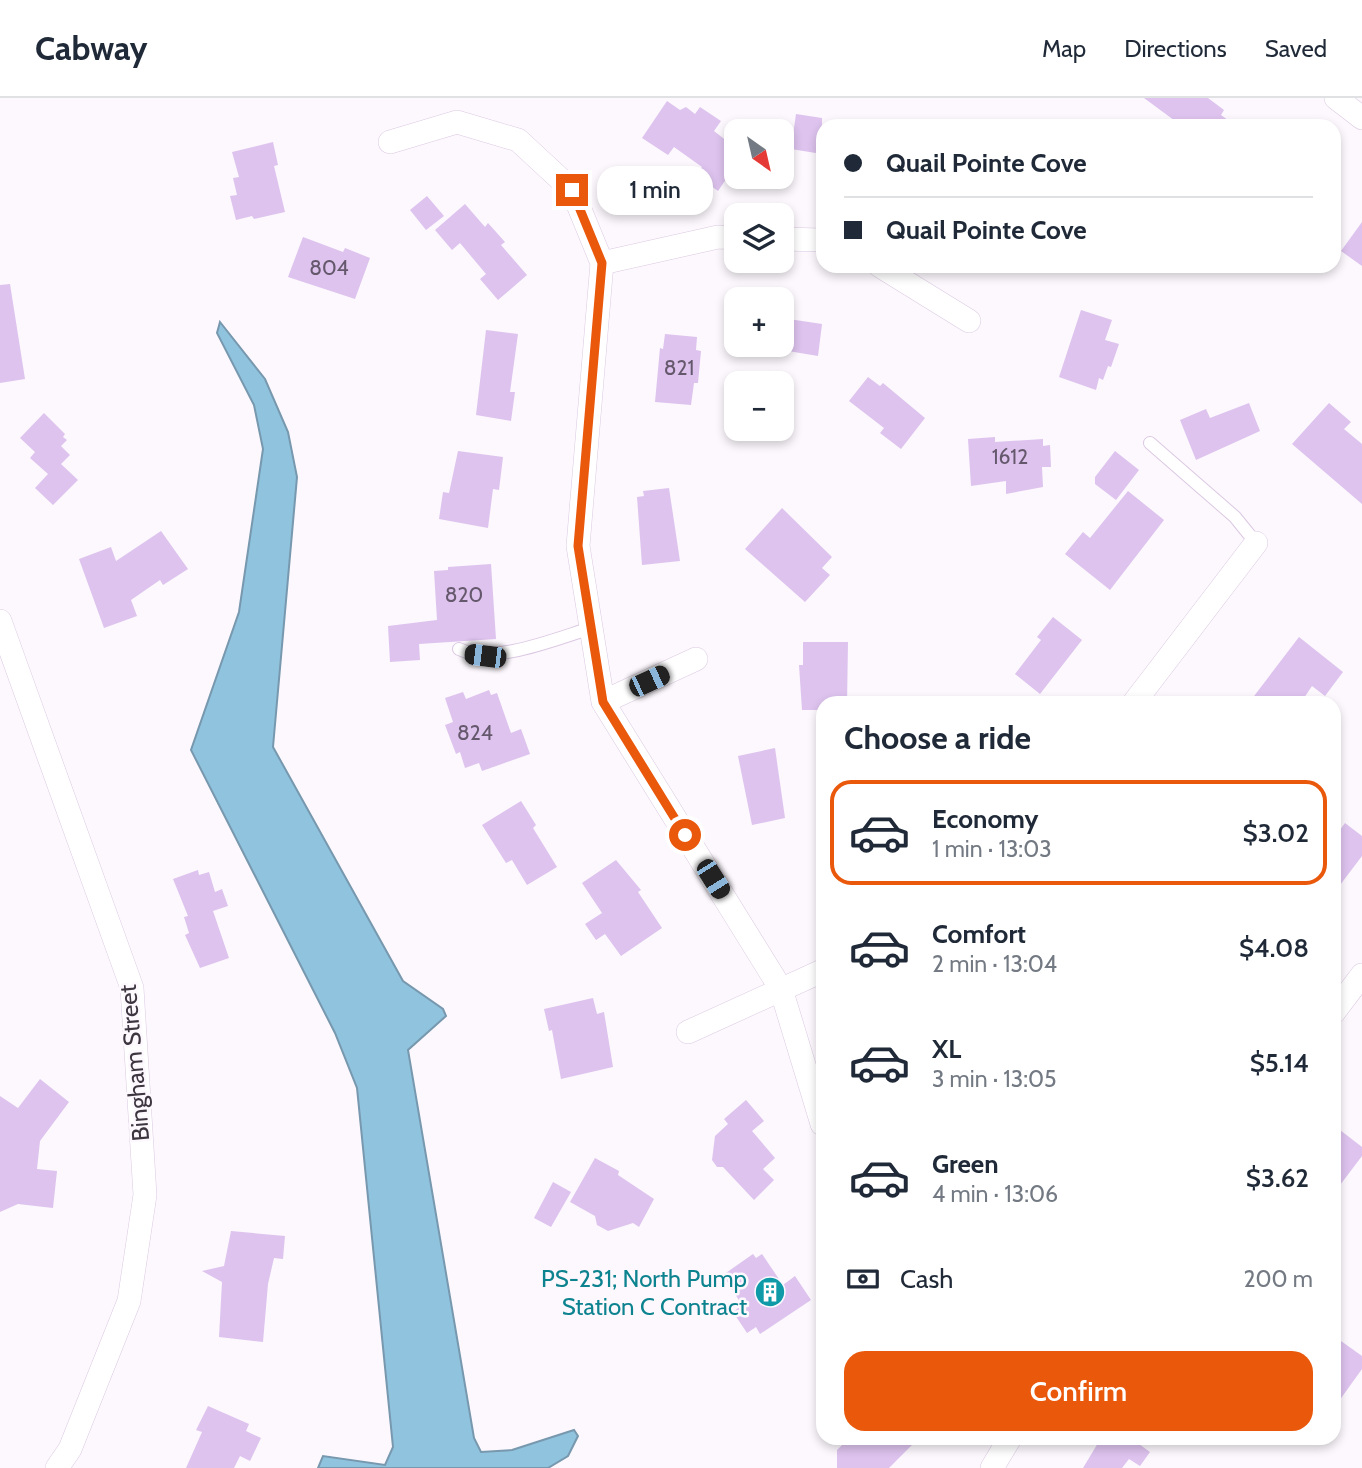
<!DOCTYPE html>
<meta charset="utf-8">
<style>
:root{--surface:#fff;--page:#f6f6f7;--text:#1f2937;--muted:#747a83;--line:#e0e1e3;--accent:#ea580c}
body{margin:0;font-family:Cabin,sans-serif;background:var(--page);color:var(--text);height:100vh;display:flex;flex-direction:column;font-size:26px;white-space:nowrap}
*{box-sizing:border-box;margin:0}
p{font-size:23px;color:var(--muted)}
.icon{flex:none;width:38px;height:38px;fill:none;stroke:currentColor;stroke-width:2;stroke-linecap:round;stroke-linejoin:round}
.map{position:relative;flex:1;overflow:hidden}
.sheet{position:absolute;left:816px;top:598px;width:525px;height:749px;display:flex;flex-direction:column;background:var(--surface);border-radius:21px;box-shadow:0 4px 10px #0003}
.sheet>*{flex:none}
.guide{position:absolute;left:816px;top:21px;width:525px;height:154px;border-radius:21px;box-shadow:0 4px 10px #0003;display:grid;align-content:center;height:154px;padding:0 28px;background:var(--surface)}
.needle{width:46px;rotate:146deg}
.controls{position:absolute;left:724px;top:21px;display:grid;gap:14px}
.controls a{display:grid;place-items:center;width:70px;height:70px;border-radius:14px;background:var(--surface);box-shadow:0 4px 10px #0003;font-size:35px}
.end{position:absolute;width:32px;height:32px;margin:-16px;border:9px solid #ea580c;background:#fff;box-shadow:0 0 0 4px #fff}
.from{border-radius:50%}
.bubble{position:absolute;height:49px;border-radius:21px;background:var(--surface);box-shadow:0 4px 10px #0003;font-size:23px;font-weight:600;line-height:49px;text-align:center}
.car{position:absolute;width:21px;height:42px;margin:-21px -10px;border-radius:9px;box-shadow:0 0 5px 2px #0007;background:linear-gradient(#222 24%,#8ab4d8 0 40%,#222 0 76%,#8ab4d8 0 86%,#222 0)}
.guide b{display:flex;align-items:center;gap:24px;height:66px;font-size:26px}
.guide b+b{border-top:2px solid var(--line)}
.guide i{width:18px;height:18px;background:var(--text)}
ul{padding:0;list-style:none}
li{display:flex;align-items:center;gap:21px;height:105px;margin:0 14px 10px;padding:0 14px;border:4px solid transparent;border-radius:21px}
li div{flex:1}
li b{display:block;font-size:26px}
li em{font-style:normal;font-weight:600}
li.current{border-color:var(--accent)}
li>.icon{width:63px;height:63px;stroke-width:1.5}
h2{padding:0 28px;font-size:32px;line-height:84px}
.pay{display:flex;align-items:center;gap:18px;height:77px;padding:0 28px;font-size:26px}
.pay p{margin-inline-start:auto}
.button{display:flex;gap:14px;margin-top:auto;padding:14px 28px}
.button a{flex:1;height:80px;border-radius:21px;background:var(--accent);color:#fff;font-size:28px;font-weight:600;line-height:80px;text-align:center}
header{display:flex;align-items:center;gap:42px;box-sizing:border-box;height:98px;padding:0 35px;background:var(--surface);border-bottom:2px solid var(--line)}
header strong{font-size:33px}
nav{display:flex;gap:38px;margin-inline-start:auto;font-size:24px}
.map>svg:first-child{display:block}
</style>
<header>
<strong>Cabway</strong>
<nav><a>Map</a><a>Directions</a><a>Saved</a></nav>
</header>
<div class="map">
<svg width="1362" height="1370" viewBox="0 0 1362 1370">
<rect width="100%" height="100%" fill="#fcf8fd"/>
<path fill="#90c3dd" stroke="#7798ae" stroke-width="2" d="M 220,224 L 265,281 L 288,334 L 297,379 L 273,649 L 403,883 L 443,911 L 446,918 L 408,952 L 474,1340 L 481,1354 L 512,1352 L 574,1332 L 578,1338 L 568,1358 L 548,1370 L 318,1370 L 323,1358 L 385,1367 L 393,1349 L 357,990 L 335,935 L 191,652 L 239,514 L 263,351 L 254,307 L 217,235 Z"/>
<path fill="#ddc3ee" d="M 1144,0 L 1208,0 L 1224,12 L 1221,17 L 1236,28 L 1182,28 Z
M 667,3 L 680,12 L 686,9 L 695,16 L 700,9 L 721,23 L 714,33 L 737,51 L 737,65 L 718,93 L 696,77 L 702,69 L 674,49 L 668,57 L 642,40 Z
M 796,16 L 822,20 L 822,56 L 791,51 Z
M 273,44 L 278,67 L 274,68 L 285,114 L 254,121 L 252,118 L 236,122 L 230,98 L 237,97 L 233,80 L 239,79 L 232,54 Z
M 427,98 L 444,118 L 426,132 L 410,112 Z
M 465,106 L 485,129 L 488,125 L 505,144 L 501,147 L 527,177 L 498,202 L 480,181 L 486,176 L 460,145 L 452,152 L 435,132 Z
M 1362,124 L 1362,168 L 1341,153 Z
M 303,139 L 343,154 L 345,150 L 370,160 L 355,201 L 288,179 Z
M 10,186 L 25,281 L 0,285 L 0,187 Z
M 1081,212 L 1112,222 L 1105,242 L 1119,246 L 1111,269 L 1108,268 L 1103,282 L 1099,280 L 1096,292 L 1059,279 Z
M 782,220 L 822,226 L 818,258 L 782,252 Z
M 486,232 L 518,236 L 510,294 L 515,294 L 511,323 L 476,317 Z
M 665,236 L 697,239 L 696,252 L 701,253 L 698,285 L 694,285 L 691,307 L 655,304 L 660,250 L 663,251 Z
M 868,279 L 880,288 L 883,285 L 925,320 L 901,351 L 880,335 L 884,330 L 849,303 Z
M 1249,305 L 1260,333 L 1196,362 L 1180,322 L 1206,311 L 1210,320 Z
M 1329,305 L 1351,324 L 1344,331 L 1362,346 L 1362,406 L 1292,346 Z
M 44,315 L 65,336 L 63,339 L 67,342 L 61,348 L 70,357 L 61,366 L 78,382 L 53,407 L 35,390 L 48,376 L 30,360 L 35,354 L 20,340 Z
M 995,339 L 995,344 L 1043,341 L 1043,348 L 1050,347 L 1051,369 L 1042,369 L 1043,389 L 1006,396 L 1006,383 L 971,388 L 968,341 Z
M 458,353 L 503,359 L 499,392 L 493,391 L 488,430 L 439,421 L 443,394 L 449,395 Z
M 1115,353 L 1139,372 L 1116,402 L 1095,386 L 1095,379 Z
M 669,390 L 680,463 L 642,467 L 637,399 L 644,398 L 643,393 Z
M 1128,393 L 1164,422 L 1110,492 L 1065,456 L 1083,434 L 1090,440 Z
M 782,410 L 832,459 L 822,470 L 830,477 L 805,504 L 745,451 Z
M 161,433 L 188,471 L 163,487 L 160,482 L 131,502 L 137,518 L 104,530 L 79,461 L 111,449 L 116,463 Z
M 491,466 L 496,541 L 419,546 L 420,562 L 390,564 L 388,528 L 437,522 L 434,473 L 448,472 L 448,469 Z
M 1053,519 L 1082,542 L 1040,596 L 1015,576 L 1041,542 L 1037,539 Z
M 1299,539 L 1343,574 L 1325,598 L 1312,588 L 1300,606 L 1248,606 Z
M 803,544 L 848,544 L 847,606 L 822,606 L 822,612 L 802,612 L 799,567 L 803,567 Z
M 489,592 L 491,597 L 497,595 L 511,635 L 521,631 L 530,656 L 482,673 L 479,665 L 465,670 L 460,654 L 456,656 L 445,627 L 453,624 L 445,600 L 463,594 L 466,601 Z
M 775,650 L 785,720 L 752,727 L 738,658 Z
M 521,703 L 536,727 L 533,730 L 557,769 L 527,787 L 512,762 L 506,765 L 482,727 Z
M 1345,725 L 1362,738 L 1362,758 L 1334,795 L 1334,740 Z
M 616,762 L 641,792 L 638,794 L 662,830 L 621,858 L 605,836 L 596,842 L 585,826 L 602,815 L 582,785 Z
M 198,772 L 199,777 L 209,774 L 215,794 L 222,791 L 228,808 L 213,813 L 229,860 L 200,870 L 185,837 L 189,835 L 184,819 L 188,818 L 173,781 Z
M 593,900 L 597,916 L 604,914 L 613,969 L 561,981 L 552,932 L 549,933 L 544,911 Z
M 40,981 L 69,1004 L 40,1043 L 37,1071 L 57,1073 L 53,1110 L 18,1106 L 0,1114 L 0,998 L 18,1010 Z
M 746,1002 L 764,1023 L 752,1033 L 775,1060 L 763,1071 L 774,1082 L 754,1102 L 723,1069 L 717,1069 L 712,1062 L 715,1038 L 728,1026 L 724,1021 Z
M 1340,1032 L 1362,1049 L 1362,1058 L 1334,1095 L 1334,1041 Z
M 595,1060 L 619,1073 L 618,1077 L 654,1101 L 639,1129 L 633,1125 L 608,1133 L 597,1127 L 595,1118 L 570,1104 Z
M 553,1084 L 571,1094 L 551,1129 L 534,1120 Z
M 231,1133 L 285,1138 L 283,1161 L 274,1160 L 268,1186 L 263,1244 L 219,1239 L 222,1184 L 202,1173 L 224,1168 Z
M 753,1156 L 756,1160 L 762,1156 L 783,1187 L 795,1178 L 811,1202 L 760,1236 L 756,1229 L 747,1235 L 733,1214 L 742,1207 L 723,1177 Z
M 1334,1238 L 1362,1258 L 1362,1271 L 1334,1310 Z
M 208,1308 L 249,1326 L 246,1333 L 261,1340 L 250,1363 L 240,1358 L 234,1370 L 186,1370 L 202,1334 L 196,1332 Z
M 849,1340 L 919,1340 L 889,1370 L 837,1370 L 837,1352 Z
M 1101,1340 L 1143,1340 L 1139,1346 L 1150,1354 L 1140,1368 L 1129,1361 L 1122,1370 L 1083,1370 Z"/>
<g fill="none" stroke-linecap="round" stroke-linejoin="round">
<g stroke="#dcc9e3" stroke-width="14">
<path id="service" d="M 1150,345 L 1235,419 L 1256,445
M 459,551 C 493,567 555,541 591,530"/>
</g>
<g stroke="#dcc9e3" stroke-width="24">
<path id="minor" d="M 1336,0 L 1362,20
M 390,44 L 457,24 L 518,42 L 572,92 L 602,165 L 578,448 L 603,604 L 781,891 L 822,1026
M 782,141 L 822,142
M 602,165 L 718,139 L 737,140
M 880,168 L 969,223
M 0,523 L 132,890 L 145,1097 L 129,1203 L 70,1351 L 57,1370
M 603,604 L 696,561
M 1133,606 L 1256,445
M 1334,914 L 1362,877
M 688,934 L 822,873
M 992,1370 L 1010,1340"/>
</g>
<use href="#service" stroke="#fff" stroke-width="12"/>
<use href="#minor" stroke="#fff" stroke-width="23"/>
</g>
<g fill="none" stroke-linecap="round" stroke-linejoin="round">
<path stroke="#ea580c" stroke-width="9" d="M 572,92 L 602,165 L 578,448 L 603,604 L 685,737"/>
</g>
<defs>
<g id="building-disc" transform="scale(1.575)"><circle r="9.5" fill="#0f9aa8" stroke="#fcf8fd"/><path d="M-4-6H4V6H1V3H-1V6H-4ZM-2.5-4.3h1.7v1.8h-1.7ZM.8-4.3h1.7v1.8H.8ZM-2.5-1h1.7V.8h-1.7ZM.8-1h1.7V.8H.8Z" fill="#fff"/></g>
</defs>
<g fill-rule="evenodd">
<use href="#building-disc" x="770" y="1194"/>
</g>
<g text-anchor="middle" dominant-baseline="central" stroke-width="5" stroke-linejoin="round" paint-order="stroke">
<g font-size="21" fill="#65586c">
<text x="329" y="169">804</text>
<text x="679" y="269">821</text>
<text x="1010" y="358">1612</text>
<text x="464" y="496">820</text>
<text x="475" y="634">824</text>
</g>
<g font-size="24" fill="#3d3540" stroke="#fcf8fd">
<text transform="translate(134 965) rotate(-95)">Bingham Street</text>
</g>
<g font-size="24" fill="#0d838f" stroke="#fcf8fd" text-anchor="end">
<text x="747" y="1180">PS-231; North Pump<tspan x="747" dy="28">Station C Contract</tspan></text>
</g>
</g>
</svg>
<div class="controls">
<a><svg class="needle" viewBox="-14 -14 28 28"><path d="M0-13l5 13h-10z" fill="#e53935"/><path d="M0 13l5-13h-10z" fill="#747a83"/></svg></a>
<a><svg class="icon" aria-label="layers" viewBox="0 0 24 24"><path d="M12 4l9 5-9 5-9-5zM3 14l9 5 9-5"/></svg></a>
<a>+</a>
<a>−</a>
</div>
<i class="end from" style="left:685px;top:737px"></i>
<i class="end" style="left:572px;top:92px"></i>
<div class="bubble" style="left:597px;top:68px;width:116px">1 min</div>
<i class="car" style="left:485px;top:558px;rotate:277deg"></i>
<i class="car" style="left:649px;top:583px;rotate:65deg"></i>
<i class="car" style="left:713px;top:781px;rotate:148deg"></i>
<div class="guide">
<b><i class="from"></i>Quail Pointe Cove</b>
<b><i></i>Quail Pointe Cove</b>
</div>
<section class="sheet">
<h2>Choose a ride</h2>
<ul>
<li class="current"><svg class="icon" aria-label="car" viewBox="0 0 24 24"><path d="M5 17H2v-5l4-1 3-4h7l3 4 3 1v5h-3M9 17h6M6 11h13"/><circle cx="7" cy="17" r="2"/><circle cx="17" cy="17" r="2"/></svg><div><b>Economy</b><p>1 min · 13:03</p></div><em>$3.02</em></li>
<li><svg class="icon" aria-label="car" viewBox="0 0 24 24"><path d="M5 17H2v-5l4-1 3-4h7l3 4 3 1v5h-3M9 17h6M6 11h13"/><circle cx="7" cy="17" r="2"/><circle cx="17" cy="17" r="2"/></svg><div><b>Comfort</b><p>2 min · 13:04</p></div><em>$4.08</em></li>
<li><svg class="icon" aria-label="car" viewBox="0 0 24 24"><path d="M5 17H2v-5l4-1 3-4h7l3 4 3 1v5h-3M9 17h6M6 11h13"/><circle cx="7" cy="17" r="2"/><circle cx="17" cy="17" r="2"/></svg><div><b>XL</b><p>3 min · 13:05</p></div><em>$5.14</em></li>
<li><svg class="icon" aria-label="car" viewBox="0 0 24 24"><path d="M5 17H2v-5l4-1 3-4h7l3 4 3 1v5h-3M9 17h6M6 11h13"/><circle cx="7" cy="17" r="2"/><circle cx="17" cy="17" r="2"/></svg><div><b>Green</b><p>4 min · 13:06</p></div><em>$3.62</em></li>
</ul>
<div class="pay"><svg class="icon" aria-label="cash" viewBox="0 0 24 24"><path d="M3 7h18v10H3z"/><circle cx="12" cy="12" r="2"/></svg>Cash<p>200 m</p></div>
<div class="button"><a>Confirm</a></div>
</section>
</div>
